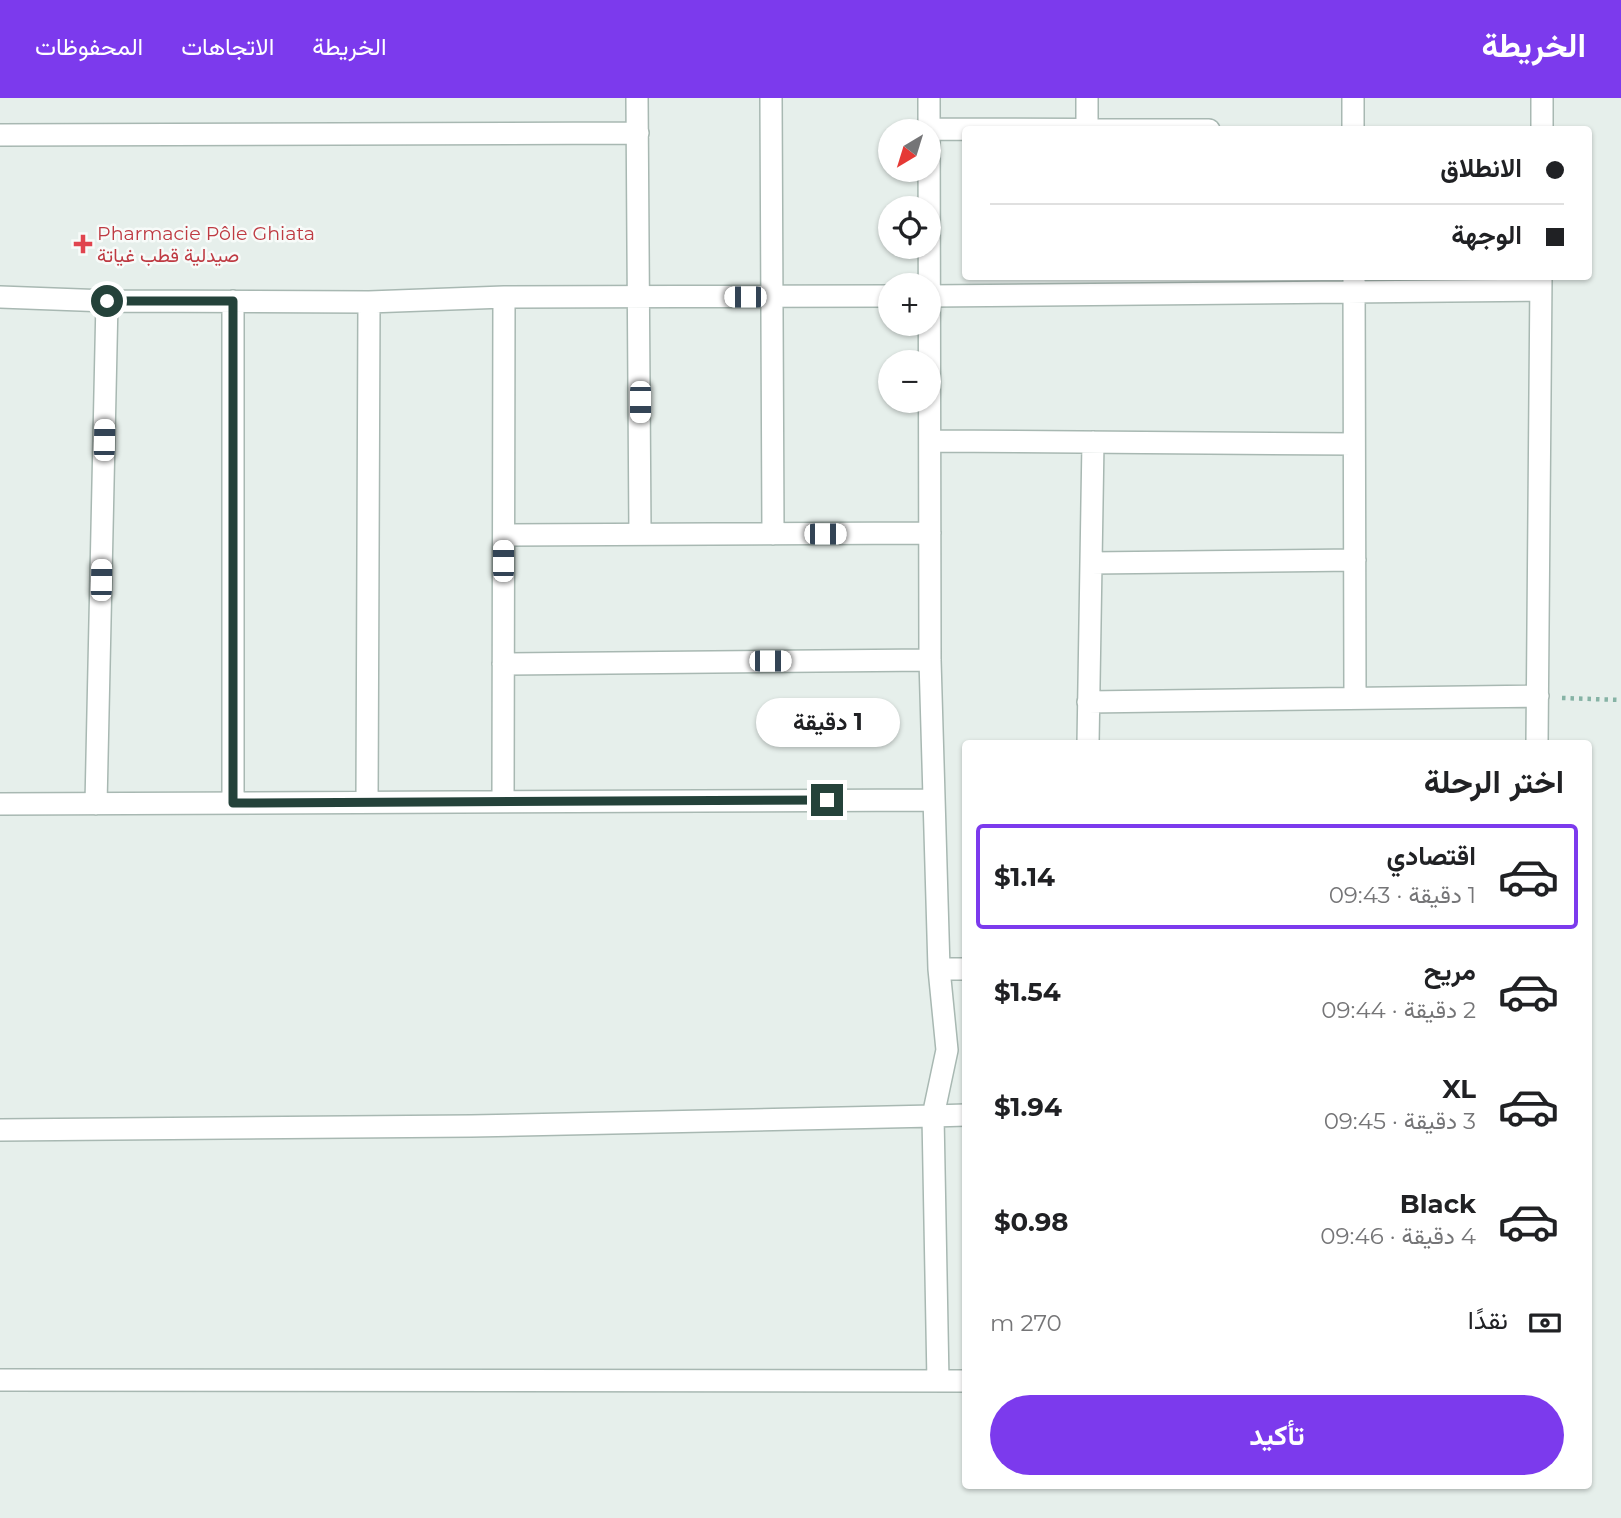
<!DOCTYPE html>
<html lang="ar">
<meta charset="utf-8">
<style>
:root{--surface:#fff;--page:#f6f6f6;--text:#202124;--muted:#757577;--line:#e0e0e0;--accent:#7c3aed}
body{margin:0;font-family:Montserrat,Vazirmatn,sans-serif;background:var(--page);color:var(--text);direction:rtl;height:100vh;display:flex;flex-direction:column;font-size:26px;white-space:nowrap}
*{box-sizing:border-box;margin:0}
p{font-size:23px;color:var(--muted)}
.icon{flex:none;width:38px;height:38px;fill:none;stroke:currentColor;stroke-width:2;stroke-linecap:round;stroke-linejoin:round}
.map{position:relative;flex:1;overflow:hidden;direction:ltr}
.panel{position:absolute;left:962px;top:642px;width:630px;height:749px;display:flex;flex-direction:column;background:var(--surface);border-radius:7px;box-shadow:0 2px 5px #0004;direction:rtl}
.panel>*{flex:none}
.guide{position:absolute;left:962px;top:28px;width:630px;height:154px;border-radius:7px;box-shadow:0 2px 5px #0004;direction:rtl;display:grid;align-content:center;height:154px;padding:0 28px;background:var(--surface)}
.needle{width:46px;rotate:218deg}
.controls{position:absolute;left:878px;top:21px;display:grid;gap:14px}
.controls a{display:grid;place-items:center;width:63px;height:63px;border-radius:50%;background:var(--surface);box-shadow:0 2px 5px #0004;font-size:35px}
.end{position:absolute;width:32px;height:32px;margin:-16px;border:9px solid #24423a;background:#fff;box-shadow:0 0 0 4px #fff}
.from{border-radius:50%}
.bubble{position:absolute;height:49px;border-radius:24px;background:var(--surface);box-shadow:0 2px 5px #0004;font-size:23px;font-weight:700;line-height:49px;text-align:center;direction:rtl}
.car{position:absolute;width:21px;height:42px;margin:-21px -10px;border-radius:9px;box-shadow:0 0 5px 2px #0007;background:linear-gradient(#fff 24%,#345 0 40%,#fff 0 76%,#345 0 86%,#fff 0)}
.guide b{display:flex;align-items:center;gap:24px;height:66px;font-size:26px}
.guide b+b{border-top:2px solid var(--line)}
.guide i{width:18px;height:18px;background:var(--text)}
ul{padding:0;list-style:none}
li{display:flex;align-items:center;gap:21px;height:105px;margin:0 14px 10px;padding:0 14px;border:4px solid transparent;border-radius:7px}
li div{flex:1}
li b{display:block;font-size:26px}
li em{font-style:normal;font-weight:700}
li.current{border-color:var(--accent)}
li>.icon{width:63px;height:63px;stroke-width:1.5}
h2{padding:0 28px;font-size:32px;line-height:84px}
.pay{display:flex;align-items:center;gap:18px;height:77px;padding:0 28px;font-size:26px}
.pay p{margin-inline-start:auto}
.primary-button{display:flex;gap:14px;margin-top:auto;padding:14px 28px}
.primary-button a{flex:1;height:80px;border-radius:42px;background:var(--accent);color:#fff;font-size:28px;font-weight:700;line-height:80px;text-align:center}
header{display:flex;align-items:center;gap:42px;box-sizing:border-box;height:98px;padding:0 35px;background:var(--accent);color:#fff}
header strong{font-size:33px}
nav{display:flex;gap:38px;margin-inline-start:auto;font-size:24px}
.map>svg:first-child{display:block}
</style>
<header>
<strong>الخريطة</strong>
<nav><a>الخريطة</a><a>الاتجاهات</a><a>المحفوظات</a></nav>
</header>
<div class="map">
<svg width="1621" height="1420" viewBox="0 0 1621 1420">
<rect width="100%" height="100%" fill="#e6efeb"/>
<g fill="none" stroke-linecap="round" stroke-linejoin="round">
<g stroke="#a8b8b2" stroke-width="24">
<path id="street" d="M 637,0 L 640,436
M 771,0 L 773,436
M 929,0 L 930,562 L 939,871 L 947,952 L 933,1018 L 966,1017
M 1087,0 L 1087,31
M 1353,0 L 1353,32
M 929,31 L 1209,32
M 1542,32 L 1542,0
M 0,37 L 638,35
M 1354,178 L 1355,600
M 929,198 L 1540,192
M 0,199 L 107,203 L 369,204 L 504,199 L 891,198
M 233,203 L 233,705
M 930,343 L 1354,346
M 504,437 L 930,435
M 1091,465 L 1355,462
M 503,566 L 930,562
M 1088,604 L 1538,598
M 1088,646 L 1093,344
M 1537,646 L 1541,179
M 367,704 L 369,204
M 503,704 L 504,199
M 0,706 L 934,702
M 96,706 L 107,203
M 939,871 L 966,871
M 0,1032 L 471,1028 L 933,1018 L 938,1283
M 0,1282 L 966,1283"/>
</g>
<path stroke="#86b3a5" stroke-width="4.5" stroke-dasharray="3.5 5" stroke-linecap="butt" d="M 1562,600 L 1621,602"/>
<use href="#street" stroke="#fff" stroke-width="21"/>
</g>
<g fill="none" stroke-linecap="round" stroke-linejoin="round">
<path stroke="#24423a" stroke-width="9" d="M 107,203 L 233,203 L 233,705 L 827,702"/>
</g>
<path fill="#e0444e" stroke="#f7fbf9" stroke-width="2.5" d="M79.5 135.5h7v7h7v7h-7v7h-7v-7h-7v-7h7z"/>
<g text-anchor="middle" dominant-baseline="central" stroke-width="5" stroke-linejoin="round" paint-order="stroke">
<g font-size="19" fill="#be3a42" stroke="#f7fbf9" text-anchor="start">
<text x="97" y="135">Pharmacie Pôle Ghiata<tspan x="97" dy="22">صيدلية قطب غياتة</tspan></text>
</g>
</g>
</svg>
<div class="controls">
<a><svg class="needle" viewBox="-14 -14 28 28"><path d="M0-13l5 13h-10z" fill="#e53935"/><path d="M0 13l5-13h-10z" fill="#757577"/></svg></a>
<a><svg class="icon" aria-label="locate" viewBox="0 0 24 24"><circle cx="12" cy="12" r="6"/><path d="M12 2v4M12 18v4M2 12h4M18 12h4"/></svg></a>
<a>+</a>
<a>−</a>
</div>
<i class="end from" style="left:107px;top:203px"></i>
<i class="end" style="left:827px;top:702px"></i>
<div class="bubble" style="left:756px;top:600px;width:144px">1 دقيقة</div>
<i class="car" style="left:745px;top:199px;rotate:270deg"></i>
<i class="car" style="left:640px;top:304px;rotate:180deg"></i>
<i class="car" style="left:104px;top:342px;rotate:1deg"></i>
<i class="car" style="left:825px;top:436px;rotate:90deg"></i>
<i class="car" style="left:503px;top:463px;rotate:0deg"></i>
<i class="car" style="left:101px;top:482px;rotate:1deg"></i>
<i class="car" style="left:770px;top:563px;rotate:90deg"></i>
<div class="guide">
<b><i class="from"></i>الانطلاق</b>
<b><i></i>الوجهة</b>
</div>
<section class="panel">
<h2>اختر الرحلة</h2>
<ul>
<li class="current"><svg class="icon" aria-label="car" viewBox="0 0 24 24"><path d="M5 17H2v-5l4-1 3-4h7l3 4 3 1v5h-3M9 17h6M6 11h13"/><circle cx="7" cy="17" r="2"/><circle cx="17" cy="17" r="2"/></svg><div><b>اقتصادي</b><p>1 دقيقة · 09:43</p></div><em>$1.14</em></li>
<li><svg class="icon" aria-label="car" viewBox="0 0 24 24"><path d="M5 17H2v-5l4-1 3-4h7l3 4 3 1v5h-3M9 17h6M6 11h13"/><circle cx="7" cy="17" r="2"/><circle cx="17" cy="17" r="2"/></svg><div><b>مريح</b><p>2 دقيقة · 09:44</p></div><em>$1.54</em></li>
<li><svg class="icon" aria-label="car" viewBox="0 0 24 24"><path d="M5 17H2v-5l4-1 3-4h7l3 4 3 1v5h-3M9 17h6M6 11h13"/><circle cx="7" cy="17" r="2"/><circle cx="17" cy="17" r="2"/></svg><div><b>XL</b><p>3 دقيقة · 09:45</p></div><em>$1.94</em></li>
<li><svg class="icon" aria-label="car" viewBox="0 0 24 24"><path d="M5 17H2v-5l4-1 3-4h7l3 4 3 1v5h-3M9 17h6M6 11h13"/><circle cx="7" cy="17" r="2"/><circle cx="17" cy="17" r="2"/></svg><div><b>Black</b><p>4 دقيقة · 09:46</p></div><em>$0.98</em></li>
</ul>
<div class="pay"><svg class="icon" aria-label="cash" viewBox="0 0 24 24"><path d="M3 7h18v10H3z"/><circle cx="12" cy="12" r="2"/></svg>نقدًا<p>270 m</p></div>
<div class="primary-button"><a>تأكيد</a></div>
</section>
</div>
